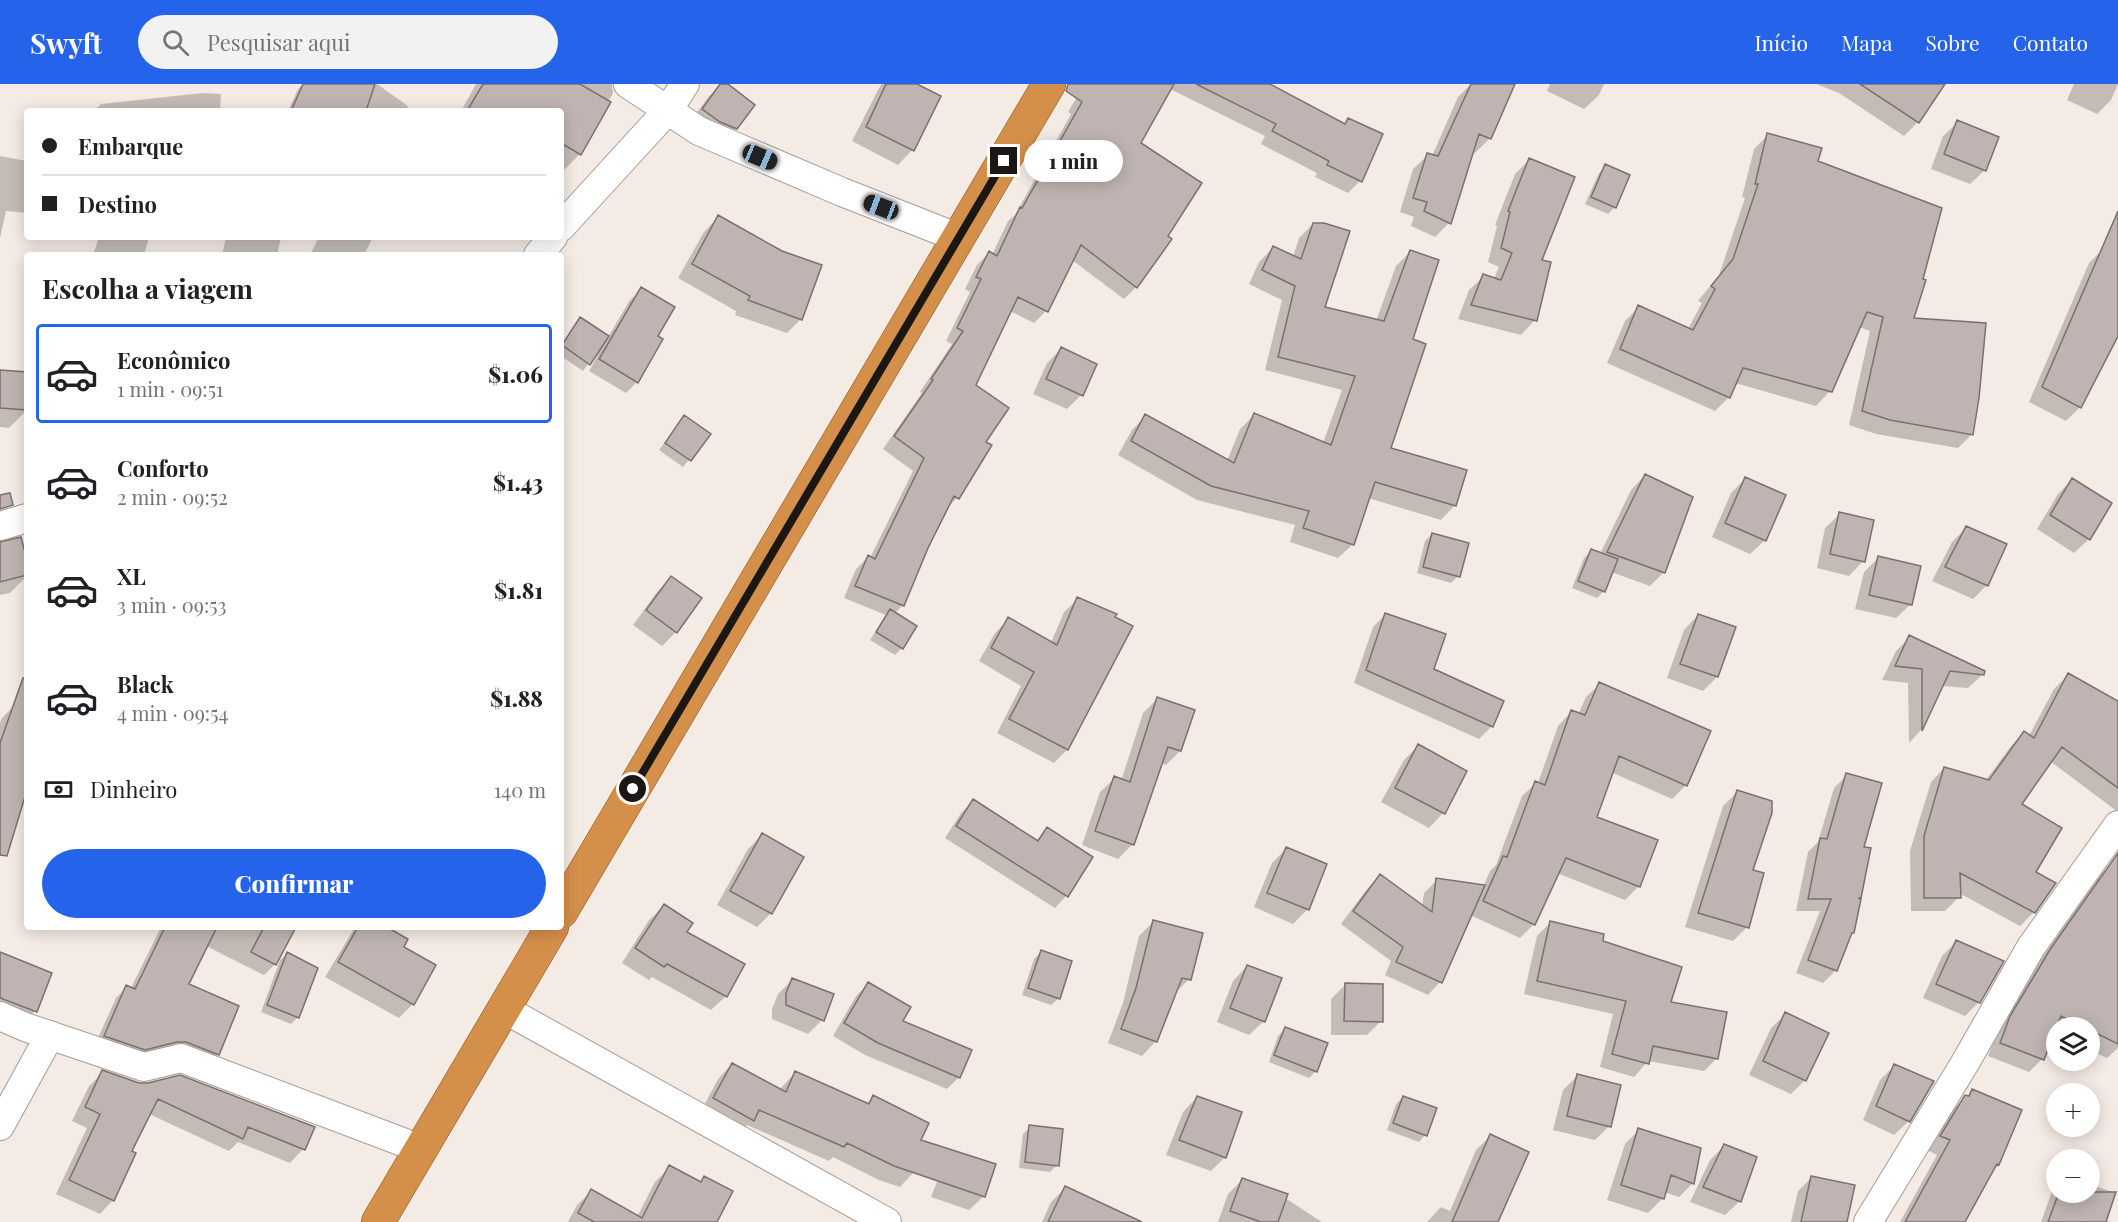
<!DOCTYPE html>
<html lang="pt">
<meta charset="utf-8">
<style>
:root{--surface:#fff;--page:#f2f2f2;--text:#202124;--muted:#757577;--line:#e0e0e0;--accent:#2563eb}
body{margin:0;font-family:"Playfair Display",serif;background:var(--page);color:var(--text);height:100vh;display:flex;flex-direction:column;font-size:22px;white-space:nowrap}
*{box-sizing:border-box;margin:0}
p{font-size:20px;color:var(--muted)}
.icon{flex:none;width:33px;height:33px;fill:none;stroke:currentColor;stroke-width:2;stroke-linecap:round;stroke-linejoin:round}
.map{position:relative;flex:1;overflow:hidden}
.drawer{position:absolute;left:24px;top:168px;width:540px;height:678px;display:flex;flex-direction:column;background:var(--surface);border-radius:6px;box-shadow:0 3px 15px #0003}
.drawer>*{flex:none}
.guide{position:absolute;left:24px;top:24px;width:540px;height:132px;border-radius:6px;box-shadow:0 3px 15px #0003;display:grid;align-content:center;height:132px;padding:0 18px;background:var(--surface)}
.tools{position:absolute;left:2046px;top:933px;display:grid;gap:12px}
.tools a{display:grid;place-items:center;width:54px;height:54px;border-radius:50%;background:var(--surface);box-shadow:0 3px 15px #0003;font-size:30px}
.end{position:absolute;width:27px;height:27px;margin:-14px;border:8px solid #1a1714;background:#fff;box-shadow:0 0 0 3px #fff}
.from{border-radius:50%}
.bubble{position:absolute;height:42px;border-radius:21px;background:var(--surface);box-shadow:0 3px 15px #0003;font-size:20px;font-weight:800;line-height:42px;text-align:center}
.car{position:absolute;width:18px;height:36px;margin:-18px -9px;border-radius:8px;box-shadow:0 0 4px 2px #0007;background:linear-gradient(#222 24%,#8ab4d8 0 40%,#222 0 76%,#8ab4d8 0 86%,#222 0)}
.guide b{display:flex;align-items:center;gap:21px;height:57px;font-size:22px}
.guide b+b{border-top:2px solid var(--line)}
.guide i{width:15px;height:15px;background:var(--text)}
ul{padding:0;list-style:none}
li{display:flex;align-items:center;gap:18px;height:99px;margin:0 12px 9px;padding:0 6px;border:3px solid transparent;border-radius:6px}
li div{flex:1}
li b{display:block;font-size:22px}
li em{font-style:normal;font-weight:800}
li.active{border-color:var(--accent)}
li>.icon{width:54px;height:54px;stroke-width:1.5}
h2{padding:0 18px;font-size:27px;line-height:72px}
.pay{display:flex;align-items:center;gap:15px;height:66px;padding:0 18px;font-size:22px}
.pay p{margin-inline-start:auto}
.cta{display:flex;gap:12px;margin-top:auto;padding:12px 18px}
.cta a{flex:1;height:69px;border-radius:36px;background:var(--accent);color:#fff;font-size:24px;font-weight:800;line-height:69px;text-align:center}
header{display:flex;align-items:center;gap:36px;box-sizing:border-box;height:84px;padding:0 30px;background:var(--accent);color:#fff}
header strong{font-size:28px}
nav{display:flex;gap:33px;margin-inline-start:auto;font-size:21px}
.search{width:420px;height:54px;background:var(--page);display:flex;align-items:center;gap:15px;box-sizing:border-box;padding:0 21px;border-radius:33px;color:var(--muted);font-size:22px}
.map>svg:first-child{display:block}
</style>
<header>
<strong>Swyft</strong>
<div class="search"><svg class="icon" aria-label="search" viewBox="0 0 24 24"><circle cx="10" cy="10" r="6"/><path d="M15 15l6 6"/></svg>Pesquisar aqui</div>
<nav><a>Início</a><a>Mapa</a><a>Sobre</a><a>Contato</a></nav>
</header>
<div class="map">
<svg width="2118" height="1138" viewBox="0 0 2118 1138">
<rect width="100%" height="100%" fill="#f4ebe4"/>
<path fill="#0003" d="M 303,0 L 377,0 L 408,22 L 406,27 L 288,27 L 298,5 Z
M 476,0 L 612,0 L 613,9 L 580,70 L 562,88 L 561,27 L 461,27 Z
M 722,0 L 726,0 L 736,44 L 721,59 L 689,39 L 709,12 Z
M 882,0 L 913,0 L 939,13 L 912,66 L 898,81 L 852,57 L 879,4 Z
M 1085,0 L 1267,0 L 1343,41 L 1348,36 L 1360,97 L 1348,109 L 1315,93 L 1317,89 L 1261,60 L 1265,52 L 1170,5 L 1139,60 L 1136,203 L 1124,215 L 1072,176 L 1046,227 L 1034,239 L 1010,227 L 974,301 L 984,358 L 957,414 L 946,425 L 903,521 L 894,530 L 902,564 L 895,571 L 870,556 L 886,531 L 844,514 L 856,485 L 868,473 L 870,474 L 913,387 L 883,365 L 922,309 L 920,308 L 952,260 L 946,257 L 970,208 L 965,205 L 977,181 L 989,169 L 992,171 L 1008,137 L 1015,131 L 1071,30 L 1068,28 Z
M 1471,0 L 1507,14 L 1490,54 L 1475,69 L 1472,67 L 1449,139 L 1435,153 L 1411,142 L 1414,133 L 1400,128 L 1413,85 L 1428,71 L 1432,72 L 1458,13 Z
M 1550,0 L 1604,0 L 1599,11 L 1584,25 L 1547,7 Z
M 1816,0 L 1943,0 L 1918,38 L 1904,52 L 1839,9 Z
M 2074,0 L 2118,0 L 2111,16 L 2097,30 L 2067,16 Z
M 203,9 L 221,10 L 220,27 L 94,27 L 101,20 Z
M 1958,38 L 1985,86 L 1970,100 L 1931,85 L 1943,52 Z
M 1768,51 L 1816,78 L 1922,196 L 1912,235 L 1972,350 L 1958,364 L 1876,350 L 1849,341 L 1870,247 L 1859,243 L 1830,307 L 1816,322 L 1735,299 L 1729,313 L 1715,327 L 1607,279 L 1625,237 L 1639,223 L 1688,245 L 1702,219 L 1698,217 L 1719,191 L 1745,114 L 1742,113 L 1754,65 Z
M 0,72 L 27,77 L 27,129 L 6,127 L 0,154 Z
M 1529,76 L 1540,177 L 1535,236 L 1521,251 L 1458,235 L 1469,206 L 1484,192 L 1494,195 L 1499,183 L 1488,178 L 1497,142 L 1495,141 L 1515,90 Z
M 1606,82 L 1615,123 L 1608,130 L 1585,120 L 1599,89 Z
M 718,133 L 801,235 L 787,249 L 735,231 L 736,227 L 678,194 L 704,148 Z
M 1313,140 L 1323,224 L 1376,237 L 1396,182 L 1410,168 L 1411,256 L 1389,365 L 1455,421 L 1441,436 L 1368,414 L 1353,460 L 1338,474 L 1290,458 L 1295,441 L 1197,416 L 1118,371 L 1132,346 L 1146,332 L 1227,377 L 1240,345 L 1254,331 L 1323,359 L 1342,306 L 1265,286 L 1282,216 L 1249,200 L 1259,178 L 1273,164 L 1293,173 L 1299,154 Z
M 99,153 L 149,153 L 144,171 L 93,171 Z
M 226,153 L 281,153 L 277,171 L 222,171 Z
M 319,153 L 373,153 L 364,171 L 310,171 Z
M 2103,165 L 2118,171 L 2118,229 L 2080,323 L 2066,337 L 2029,318 L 2089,179 Z
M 642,205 L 656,252 L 637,298 L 626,309 L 589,287 L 598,271 L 596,269 L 583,287 L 561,272 L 561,261 L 581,235 L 608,253 L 630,216 Z
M 1061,265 L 1081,311 L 1067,325 L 1033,310 L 1047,279 Z
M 0,288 L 27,289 L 27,326 L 9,344 L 0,343 Z
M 684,333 L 709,350 L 683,383 L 659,366 Z
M 1645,391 L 1664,488 L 1650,502 L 1611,488 L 1604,507 L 1597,514 L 1572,504 L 1584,474 L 1591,467 L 1600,470 L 1631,406 Z
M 1745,395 L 1765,456 L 1750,470 L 1712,453 L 1731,409 Z
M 2072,396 L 2089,455 L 2074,469 L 2037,445 L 2058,410 Z
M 1840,430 L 1863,477 L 1849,492 L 1817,484 L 1825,444 Z
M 1967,443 L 1987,501 L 1973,515 L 1932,497 L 1952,458 Z
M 1432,450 L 1458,492 L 1451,499 L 1417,489 L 1425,457 Z
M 0,461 L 27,482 L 27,492 L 10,509 L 0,511 Z
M 1878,474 L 1911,520 L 1896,534 L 1855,525 L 1864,488 Z
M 671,494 L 676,548 L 662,562 L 633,541 L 657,508 Z
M 1078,515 L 1067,666 L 1054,679 L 997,649 L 1021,602 L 979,577 L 995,549 L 1009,535 L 1051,559 L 1064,528 Z
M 1386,530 L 1433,585 L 1492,642 L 1479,655 L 1354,599 L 1373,543 Z
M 1698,531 L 1717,593 L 1703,607 L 1667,594 L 1684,546 Z
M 1910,553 L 1983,590 L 1968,604 L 1942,602 L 1921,646 L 1909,659 L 1908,599 L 1882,596 L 1896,567 Z
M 2068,591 L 2118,643 L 2118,728 L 2050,677 L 2019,721 L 2034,788 L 2034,828 L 2020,842 L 1959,809 L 1959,813 L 1945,827 L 1911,827 L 1910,767 L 1931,698 L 1944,684 L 1986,696 L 2011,662 L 2024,649 L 2029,652 L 2054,605 Z
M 1600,600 L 1686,701 L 1672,715 L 1611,688 L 1595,734 L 1639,802 L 1625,816 L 1557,789 L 1534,840 L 1520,854 L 1470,831 L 1440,898 L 1428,911 L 1385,891 L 1391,877 L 1341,840 L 1367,805 L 1380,792 L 1422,823 L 1424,809 L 1437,796 L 1483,803 L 1490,787 L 1496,781 L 1522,712 L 1536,699 L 1538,699 L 1558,642 L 1571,628 L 1578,631 L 1586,613 Z
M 27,608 L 27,701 L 0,746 L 0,639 L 2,634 Z
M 1157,615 L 1180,667 L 1166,681 L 1161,679 L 1132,761 L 1118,775 L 1082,761 L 1100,708 L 1115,694 L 1121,697 L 1143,629 Z
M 1418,662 L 1465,688 L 1443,729 L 1429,744 L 1381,718 L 1404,676 Z
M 1847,691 L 1862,764 L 1859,814 L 1836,886 L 1823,899 L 1796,889 L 1820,827 L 1796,827 L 1808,768 L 1818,758 L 1834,704 Z
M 1737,708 L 1751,787 L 1747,843 L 1733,857 L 1685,843 L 1723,722 Z
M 973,717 L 1036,757 L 1047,745 L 1066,812 L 1055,824 L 945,754 L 961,729 Z
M 762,751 L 771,829 L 757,843 L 717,821 L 748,765 Z
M 1286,765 L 1308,825 L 1293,840 L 1254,823 L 1272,779 Z
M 2114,778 L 2118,781 L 2118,964 L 2107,974 L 2090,966 L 2090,944 L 2056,944 L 2056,950 L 2053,948 L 2042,975 L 2029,988 L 1988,972 L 1998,947 L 2038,879 L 2100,791 Z
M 664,822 L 685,848 L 726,912 L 711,926 L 652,893 L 649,896 L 622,879 L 649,836 Z
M 1153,838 L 1189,895 L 1175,909 L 1156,957 L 1142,972 L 1108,959 L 1123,919 L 1139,852 Z
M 1550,839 L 1601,858 L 1669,919 L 1717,974 L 1704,987 L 1648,977 L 1634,993 L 1600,983 L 1613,930 L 1524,910 L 1537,852 Z
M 161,843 L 294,843 L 275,880 L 264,891 L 206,862 L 187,901 L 218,970 L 206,981 L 133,976 L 94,963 L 116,914 L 127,903 L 131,904 Z
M 355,843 L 384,843 L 413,920 L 399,934 L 325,893 Z
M 1956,858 L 1979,918 L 1965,932 L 1923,914 L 1942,872 Z
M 1041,868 L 1070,878 L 1058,915 L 1051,921 L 1022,911 L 1034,875 Z
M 0,870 L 50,890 L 35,927 L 22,941 L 0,932 Z
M 287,870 L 298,933 L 291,940 L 261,928 L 280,876 Z
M 1247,882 L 1264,937 L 1249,951 L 1217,938 L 1233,897 Z
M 792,896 L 822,936 L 808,950 L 772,935 L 772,925 L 778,910 Z
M 868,900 L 901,938 L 959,993 L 947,1005 L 865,971 L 833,952 L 856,912 Z
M 1345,901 L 1381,937 L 1367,951 L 1331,951 L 1331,915 Z
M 1786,930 L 1805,996 L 1791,1010 L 1749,991 L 1771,944 Z
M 1285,945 L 1316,987 L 1309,994 L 1269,978 L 1278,952 Z
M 732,980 L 779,1006 L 795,989 L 866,1020 L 873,1013 L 918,1057 L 914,1088 L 900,1103 L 879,1096 L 833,1073 L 829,1077 L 747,1041 L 738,1050 L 700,1029 L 718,995 Z
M 1894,982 L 1909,1037 L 1894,1051 L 1863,1036 L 1880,996 Z
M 103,988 L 139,1000 L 313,1044 L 303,1065 L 290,1079 L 238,1058 L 229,1067 L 149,1030 L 130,1068 L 113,1116 L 100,1130 L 56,1110 L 87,1044 L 72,1037 L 89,1002 Z
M 1577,992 L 1609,1042 L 1595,1056 L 1553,1046 L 1563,1006 Z
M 1973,1007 L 2020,1027 L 1998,1081 L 1991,1088 L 1963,1138 L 1900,1138 L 1937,1071 L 1927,1066 L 1951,1027 Z
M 1197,1013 L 1225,1073 L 1211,1087 L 1166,1071 L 1183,1028 Z
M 1403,1013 L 1425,1051 L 1419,1058 L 1387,1046 L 1396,1020 Z
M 1030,1043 L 1057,1081 L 1050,1088 L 1019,1084 L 1023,1050 Z
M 1639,1046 L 1693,1099 L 1679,1113 L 1664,1108 L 1662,1115 L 1648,1129 L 1607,1116 L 1625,1060 Z
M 1490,1052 L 1487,1138 L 1427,1138 L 1441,1123 L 1450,1127 L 1476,1066 Z
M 1724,1062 L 1740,1117 L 1725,1131 L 1690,1118 L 1710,1076 Z
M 670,1083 L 699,1099 L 704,1094 L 715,1138 L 568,1138 L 577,1121 L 592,1107 L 637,1133 L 655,1098 Z
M 943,1083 L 984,1112 L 969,1126 L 931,1113 Z
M 1812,1093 L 1845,1138 L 1791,1138 L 1798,1107 Z
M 1243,1095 L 1285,1114 L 1322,1138 L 1218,1138 L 1228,1110 Z
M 2090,1100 L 2115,1109 L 2105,1136 L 2110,1138 L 2041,1138 L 2053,1105 L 2056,1101 L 2056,1108 L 2090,1108 Z
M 1066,1103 L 1093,1138 L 1042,1138 L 1051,1118 Z"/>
<path fill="#c0b4b2" stroke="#7a706e" stroke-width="1.5" d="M 303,0 L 375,0 L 366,27 L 291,27 Z
M 483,0 L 580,0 L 611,18 L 581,71 L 561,59 L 561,27 L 467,27 Z
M 720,0 L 728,0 L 755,21 L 737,45 L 720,38 L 702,25 Z
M 886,0 L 917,0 L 941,12 L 914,67 L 866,43 Z
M 1068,0 L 1174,0 L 1141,59 L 1202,99 L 1168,152 L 1172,155 L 1137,204 L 1081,161 L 1048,228 L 1018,213 L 976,301 L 1009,324 L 986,358 L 992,361 L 959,415 L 954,412 L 928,464 L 904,522 L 855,502 L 868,471 L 875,475 L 924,374 L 894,352 L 933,296 L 931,295 L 963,247 L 957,244 L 981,195 L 976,193 L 989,167 L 997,172 L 1020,123 L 1022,124 L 1082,18 L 1066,7 Z
M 1196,0 L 1270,0 L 1345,40 L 1348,34 L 1383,50 L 1362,98 L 1327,81 L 1329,77 L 1272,47 L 1276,40 Z
M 1471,0 L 1515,0 L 1491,55 L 1479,50 L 1451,140 L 1424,127 L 1427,118 L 1413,114 L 1427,69 L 1438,72 Z
M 1860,0 L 1945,0 L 1919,39 Z
M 1957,36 L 1999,53 L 1986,87 L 1944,70 Z
M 1767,49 L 1822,64 L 1818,77 L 1942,124 L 1923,195 L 1926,196 L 1914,234 L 1986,239 L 1979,314 L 1973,351 L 1890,336 L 1862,327 L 1883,233 L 1867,228 L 1832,308 L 1743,284 L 1730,314 L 1620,265 L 1638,221 L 1693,246 L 1715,205 L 1711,202 L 1733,175 L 1758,100 L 1755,100 Z
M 1529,74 L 1575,93 L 1542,176 L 1551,178 L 1537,237 L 1471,221 L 1483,190 L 1501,196 L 1512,169 L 1501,164 L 1510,128 L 1508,127 Z
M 1605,80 L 1630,91 L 1616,124 L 1591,113 Z
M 2118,127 L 2118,252 L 2081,324 L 2042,303 Z
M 718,131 L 782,167 L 822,181 L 802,236 L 748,216 L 750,212 L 692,180 Z
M 1313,139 L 1324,139 L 1350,147 L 1325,223 L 1384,237 L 1410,166 L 1439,176 L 1413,255 L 1426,260 L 1391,364 L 1467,386 L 1456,422 L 1375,398 L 1354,461 L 1303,444 L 1309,427 L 1211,402 L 1131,357 L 1145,330 L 1234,379 L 1254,329 L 1331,361 L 1355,292 L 1278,273 L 1295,202 L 1262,186 L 1273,162 L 1301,175 Z
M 641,203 L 675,223 L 658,252 L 663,255 L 638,299 L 599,275 Z
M 580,233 L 609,252 L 590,281 L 562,261 Z
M 1061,263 L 1097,280 L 1083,312 L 1046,295 Z
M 0,286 L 27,288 L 27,326 L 0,324 Z
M 684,331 L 711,350 L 691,377 L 665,359 Z
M 1645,390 L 1693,413 L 1665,489 L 1607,468 Z
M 1745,393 L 1786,411 L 1766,457 L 1725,439 Z
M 2072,394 L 2112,419 L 2090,456 L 2050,431 Z
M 10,409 L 13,421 L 0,425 L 0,411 Z
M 1839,428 L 1874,436 L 1865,478 L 1830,470 Z
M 1966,442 L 2007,460 L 1988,502 L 1945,483 Z
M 1432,449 L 1469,459 L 1460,493 L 1423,483 Z
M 21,453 L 27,476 L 27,491 L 0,498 L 0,458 Z
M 1591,465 L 1618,475 L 1605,508 L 1578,497 Z
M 1878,472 L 1921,482 L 1912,521 L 1869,511 Z
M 671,492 L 702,514 L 677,549 L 646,526 Z
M 1077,513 L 1117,530 L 1115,533 L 1133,542 L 1068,666 L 1009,635 L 1034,588 L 991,564 L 1008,533 L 1057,561 Z
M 890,525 L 917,542 L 903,565 L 876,548 Z
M 1385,529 L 1446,550 L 1434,585 L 1504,617 L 1493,643 L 1366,586 Z
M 1698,530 L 1736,543 L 1718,593 L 1680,580 Z
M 1909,551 L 1985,587 L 1984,591 L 1950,587 L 1922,647 L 1922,585 L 1895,582 Z
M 2068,589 L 2118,617 L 2118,704 L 2062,663 L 2022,720 L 2062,744 L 2036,788 L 2056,799 L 2035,829 L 1960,789 L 1961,814 L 1924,814 L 1924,752 L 1944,683 L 1989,696 L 2024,647 L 2034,654 Z
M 23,594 L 27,595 L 27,706 L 7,772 L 0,771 L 0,659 Z
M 1599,598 L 1711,647 L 1687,702 L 1619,672 L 1597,733 L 1658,756 L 1640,803 L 1566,774 L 1535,841 L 1483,817 L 1503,772 L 1507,773 L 1535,697 L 1545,701 L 1571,626 L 1585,631 Z
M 1157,613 L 1195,626 L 1181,667 L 1168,663 L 1134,761 L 1095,747 L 1114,692 L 1130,698 Z
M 1418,660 L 1467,687 L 1445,730 L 1395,704 Z
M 1846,689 L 1882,699 L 1864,763 L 1871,764 L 1861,814 L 1858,814 L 1861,815 L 1854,849 L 1852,849 L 1837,887 L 1808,876 L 1831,815 L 1808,815 L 1820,754 L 1827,755 Z
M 1737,706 L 1772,717 L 1772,729 L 1753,786 L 1764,789 L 1749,844 L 1698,829 Z
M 973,715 L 1038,757 L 1047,743 L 1093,773 L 1068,813 L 956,742 Z
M 762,749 L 804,773 L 772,830 L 730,807 Z
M 1286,763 L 1327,780 L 1309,826 L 1267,809 Z
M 2118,769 L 2118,960 L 2090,946 L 2090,944 L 2084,944 L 2061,932 L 2044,976 L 2000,959 L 2010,932 L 2051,864 Z
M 1380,790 L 1432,828 L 1436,794 L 1485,801 L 1442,899 L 1396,878 L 1403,863 L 1353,827 Z
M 664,820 L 693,839 L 687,848 L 745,880 L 727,913 L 667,880 L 664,883 L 635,864 Z
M 1153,836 L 1203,849 L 1191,896 L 1182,894 L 1157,958 L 1121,945 L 1136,904 Z
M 1550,837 L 1604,850 L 1603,857 L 1682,883 L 1671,918 L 1727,928 L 1718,975 L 1653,962 L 1649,980 L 1612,970 L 1626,917 L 1537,897 Z
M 165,843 L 217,843 L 189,900 L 239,922 L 219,971 L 186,958 L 177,958 L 145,966 L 104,952 L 126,901 L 135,905 Z
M 264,843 L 296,843 L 276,881 L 251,868 Z
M 358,843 L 387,843 L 408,855 L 404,863 L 436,881 L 414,921 L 338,878 Z
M 1956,856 L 2004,877 L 1980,919 L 1936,900 Z
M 1041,866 L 1072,877 L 1060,915 L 1028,904 Z
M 0,868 L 52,889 L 37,928 L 0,914 Z
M 287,868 L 318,884 L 299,934 L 267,921 Z
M 1247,881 L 1282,894 L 1265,938 L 1230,924 Z
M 792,894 L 834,910 L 824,937 L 786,921 L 786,909 Z
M 868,898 L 911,923 L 903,937 L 972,966 L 960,994 L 878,959 L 844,939 Z
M 1345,899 L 1383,900 L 1383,938 L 1344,937 Z
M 1785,928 L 1829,949 L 1806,997 L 1763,977 Z
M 1285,943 L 1328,959 L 1317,988 L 1274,971 Z
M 732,979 L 786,1008 L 795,987 L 869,1020 L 873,1011 L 929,1039 L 921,1056 L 996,1080 L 985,1113 L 894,1082 L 847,1059 L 844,1063 L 759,1026 L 754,1037 L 713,1014 Z
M 1894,980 L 1934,997 L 1910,1038 L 1876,1022 Z
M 102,986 L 139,999 L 148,999 L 180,991 L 315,1043 L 305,1066 L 248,1043 L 243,1055 L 158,1015 L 132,1067 L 136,1069 L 114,1117 L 69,1096 L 100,1030 L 85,1023 Z
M 1577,990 L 1621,1001 L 1611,1043 L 1567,1032 Z
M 1972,1005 L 2022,1026 L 1999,1081 L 1997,1080 L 1965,1138 L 1905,1138 L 1950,1056 L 1940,1052 L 1965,1011 L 1969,1012 Z
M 1197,1012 L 1242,1028 L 1226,1074 L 1179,1056 Z
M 1403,1012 L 1437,1024 L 1427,1052 L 1393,1039 Z
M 1029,1041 L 1063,1045 L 1059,1082 L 1025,1078 Z
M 1638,1044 L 1701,1064 L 1694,1100 L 1671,1091 L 1664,1115 L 1621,1101 Z
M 1490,1050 L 1529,1068 L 1498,1138 L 1452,1138 Z
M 1724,1060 L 1757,1073 L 1741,1118 L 1703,1103 Z
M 669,1081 L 701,1098 L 704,1092 L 733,1107 L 717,1138 L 594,1138 L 578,1129 L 591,1105 L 642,1134 Z
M 1811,1092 L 1855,1101 L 1847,1138 L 1801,1138 Z
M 1242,1094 L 1288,1110 L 1278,1138 L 1261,1138 L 1230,1127 Z
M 1065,1102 L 1142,1138 L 1048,1138 Z
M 2059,1108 L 2116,1108 L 2106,1138 L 2048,1138 Z"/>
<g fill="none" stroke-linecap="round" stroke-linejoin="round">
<g stroke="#a49c96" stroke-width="30">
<path id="minor" d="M 628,0 L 699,47 L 842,108 L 959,154
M 561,143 L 668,26 L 685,0
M 538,171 L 553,153
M 0,442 L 27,434
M 504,925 L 887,1138
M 0,932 L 25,943 L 144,983 L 181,974 L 421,1065
M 0,1042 L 50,951
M 1868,1138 L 1965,979 L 2031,863 L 2118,741"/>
</g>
<g stroke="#8c531a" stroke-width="34">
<path id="trunk" d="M 561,828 L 1049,0
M 378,1138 L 552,843"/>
</g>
<use href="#minor" stroke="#fff" stroke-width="28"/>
<use href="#trunk" stroke="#d48f4a" stroke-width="33"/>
</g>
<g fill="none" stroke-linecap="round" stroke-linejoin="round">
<path stroke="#1a1714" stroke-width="8" d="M 633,705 L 1004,77"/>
</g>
</svg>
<div class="tools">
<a><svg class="icon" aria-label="layers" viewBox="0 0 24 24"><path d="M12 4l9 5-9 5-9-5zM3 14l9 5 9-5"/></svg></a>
<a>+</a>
<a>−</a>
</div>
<i class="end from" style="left:633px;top:705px"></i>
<i class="end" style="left:1004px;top:77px"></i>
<div class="bubble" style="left:1024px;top:56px;width:99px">1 min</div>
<i class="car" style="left:760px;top:73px;rotate:113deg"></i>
<i class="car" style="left:881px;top:123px;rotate:291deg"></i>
<div class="guide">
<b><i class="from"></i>Embarque</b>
<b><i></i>Destino</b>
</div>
<section class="drawer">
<h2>Escolha a viagem</h2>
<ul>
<li class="active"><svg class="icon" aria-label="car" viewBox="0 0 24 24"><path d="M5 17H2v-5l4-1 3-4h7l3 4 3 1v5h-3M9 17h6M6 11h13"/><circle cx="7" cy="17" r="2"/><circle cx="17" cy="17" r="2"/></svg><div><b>Econômico</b><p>1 min · 09:51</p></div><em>$1.06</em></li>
<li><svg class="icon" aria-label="car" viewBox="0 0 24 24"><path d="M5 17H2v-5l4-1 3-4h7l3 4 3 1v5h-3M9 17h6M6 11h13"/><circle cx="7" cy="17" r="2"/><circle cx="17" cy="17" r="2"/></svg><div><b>Conforto</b><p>2 min · 09:52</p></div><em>$1.43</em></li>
<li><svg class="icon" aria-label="car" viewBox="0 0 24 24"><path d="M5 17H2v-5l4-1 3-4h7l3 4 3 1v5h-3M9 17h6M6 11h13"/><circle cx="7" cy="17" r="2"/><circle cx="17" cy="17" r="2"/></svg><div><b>XL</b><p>3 min · 09:53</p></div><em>$1.81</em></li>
<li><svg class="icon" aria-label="car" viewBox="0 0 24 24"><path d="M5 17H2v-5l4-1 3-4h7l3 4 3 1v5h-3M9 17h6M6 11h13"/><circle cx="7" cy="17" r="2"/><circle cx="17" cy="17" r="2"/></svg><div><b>Black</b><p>4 min · 09:54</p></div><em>$1.88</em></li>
</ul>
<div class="pay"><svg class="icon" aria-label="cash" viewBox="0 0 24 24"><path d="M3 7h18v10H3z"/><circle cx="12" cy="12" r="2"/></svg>Dinheiro<p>140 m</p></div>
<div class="cta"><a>Confirmar</a></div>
</section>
</div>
